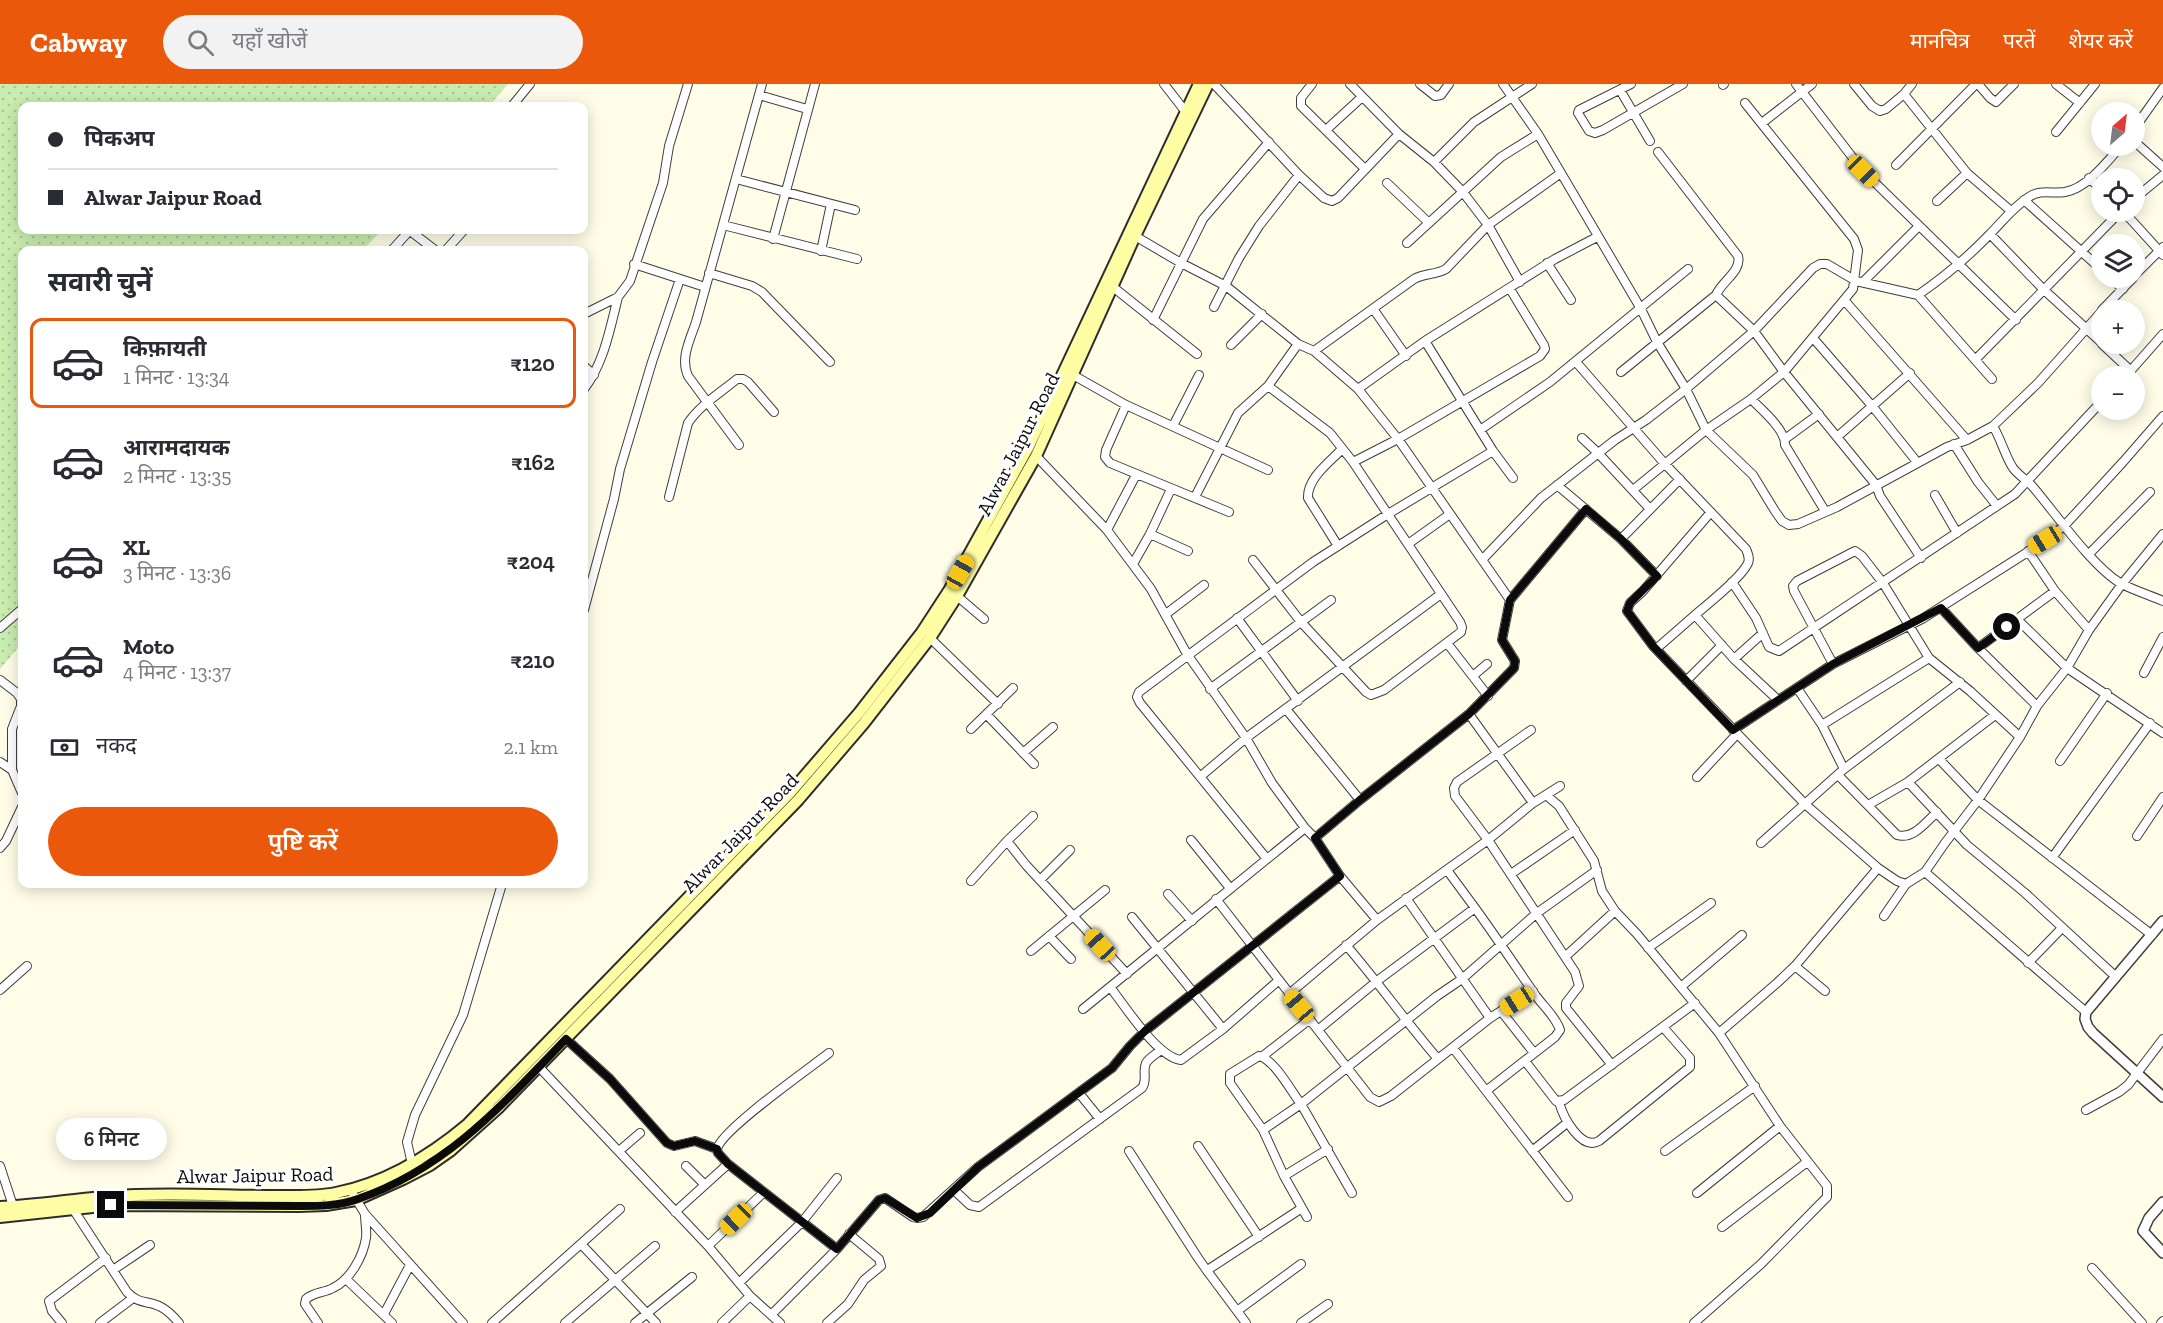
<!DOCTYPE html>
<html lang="hi">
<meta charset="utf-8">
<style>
:root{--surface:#fff;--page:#f2f2f3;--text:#2b2b33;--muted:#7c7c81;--line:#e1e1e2;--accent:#ea580c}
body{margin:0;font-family:"Zilla Slab","Noto Sans Devanagari",serif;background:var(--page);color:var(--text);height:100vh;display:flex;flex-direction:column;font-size:22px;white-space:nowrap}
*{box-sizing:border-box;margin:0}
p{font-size:20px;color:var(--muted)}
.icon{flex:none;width:33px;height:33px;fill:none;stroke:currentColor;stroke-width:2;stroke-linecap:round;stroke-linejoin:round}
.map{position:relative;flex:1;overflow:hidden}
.side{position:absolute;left:18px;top:162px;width:570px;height:642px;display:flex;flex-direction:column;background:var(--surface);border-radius:12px;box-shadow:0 3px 15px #0003}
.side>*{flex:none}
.top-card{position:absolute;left:18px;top:18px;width:570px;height:132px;border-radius:12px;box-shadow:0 3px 15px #0003;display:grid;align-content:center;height:132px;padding:0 30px;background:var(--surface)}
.needle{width:39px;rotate:28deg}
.tools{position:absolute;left:2091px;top:18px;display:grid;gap:12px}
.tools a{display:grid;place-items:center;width:54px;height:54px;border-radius:50%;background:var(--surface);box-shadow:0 3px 15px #0003;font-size:30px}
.end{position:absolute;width:27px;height:27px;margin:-14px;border:8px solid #0b0b0b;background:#fff;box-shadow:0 0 0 3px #fff}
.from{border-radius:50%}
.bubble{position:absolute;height:42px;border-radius:21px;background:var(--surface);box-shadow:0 3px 15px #0003;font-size:20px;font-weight:600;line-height:42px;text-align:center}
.car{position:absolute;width:18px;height:36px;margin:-18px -9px;border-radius:8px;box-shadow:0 0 4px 2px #0007;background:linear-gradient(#f5c518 24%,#345 0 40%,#f5c518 0 76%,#345 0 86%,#f5c518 0)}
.top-card b{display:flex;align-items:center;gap:21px;height:57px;font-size:22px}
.top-card b+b{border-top:2px solid var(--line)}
.top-card i{width:15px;height:15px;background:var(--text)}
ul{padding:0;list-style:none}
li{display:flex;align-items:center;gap:18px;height:90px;margin:0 12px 9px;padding:0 18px;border:3px solid transparent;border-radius:12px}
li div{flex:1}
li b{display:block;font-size:22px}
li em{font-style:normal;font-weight:600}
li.on{border-color:var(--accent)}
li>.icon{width:54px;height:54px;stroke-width:1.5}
h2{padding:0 30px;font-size:27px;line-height:72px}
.pay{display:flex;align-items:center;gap:15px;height:66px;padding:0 30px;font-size:22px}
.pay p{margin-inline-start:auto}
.primary-button{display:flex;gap:12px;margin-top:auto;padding:12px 30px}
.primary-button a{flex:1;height:69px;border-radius:36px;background:var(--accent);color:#fff;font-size:24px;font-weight:600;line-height:69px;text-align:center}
header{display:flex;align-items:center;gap:36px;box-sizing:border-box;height:84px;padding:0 30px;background:var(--accent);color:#fff}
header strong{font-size:28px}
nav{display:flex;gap:33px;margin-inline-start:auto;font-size:21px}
.search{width:420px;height:54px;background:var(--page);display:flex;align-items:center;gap:15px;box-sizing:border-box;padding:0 21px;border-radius:33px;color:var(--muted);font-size:22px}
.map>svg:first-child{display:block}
</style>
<header>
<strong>Cabway</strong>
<div class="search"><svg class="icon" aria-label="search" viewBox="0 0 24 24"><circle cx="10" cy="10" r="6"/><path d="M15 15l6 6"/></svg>यहाँ खोजें</div>
<nav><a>मानचित्र</a><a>परतें</a><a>शेयर करें</a></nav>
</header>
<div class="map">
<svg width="2163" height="1239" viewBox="0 0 2163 1239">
<defs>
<pattern id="green-dots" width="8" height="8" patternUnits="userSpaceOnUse" patternTransform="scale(1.5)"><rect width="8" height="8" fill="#c9ecaf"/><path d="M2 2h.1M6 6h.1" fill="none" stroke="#abc995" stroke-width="1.8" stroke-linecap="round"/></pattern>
</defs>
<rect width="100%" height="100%" fill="#fffde8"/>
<path fill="url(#green-dots)" d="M 0,0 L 508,0 L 489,22 L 22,22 L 22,146 L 382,146 L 363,166 L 22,166 L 22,559 L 0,585 Z"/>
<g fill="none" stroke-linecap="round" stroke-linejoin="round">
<g stroke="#3e3e3e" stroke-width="10">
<path id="minor" d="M 1164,0 L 1185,27
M 1214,0 L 1299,91 L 1324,114 L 1332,117 L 1338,114 L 1399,50
M 1312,0 L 1301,14 L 1301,22 L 1365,85
M 1350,0 L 1399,50 L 1434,78 L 1462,107 L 1488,141 L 1520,198
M 1420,0 L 1435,12 L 1441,11 L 1449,0
M 1503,0 L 1538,50 L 1561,89 L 1641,225 L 1657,258 L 1686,305 L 1706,346 L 1753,391 L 1775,427 L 1782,437 L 1789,441 L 1798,440 L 1837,423 L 1947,363 L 1967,356 L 1993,342 L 2038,299 L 2102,227
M 1631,0 L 1579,26 L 1578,29 L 1589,47 L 1595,49 L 1603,46 L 1683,0
M 1796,0 L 1863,87 L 2016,236
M 1854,0 L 1872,22 L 1880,27 L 1886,25 L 1904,10
M 1912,0 L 1904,10 L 1967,89 L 2011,127
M 1978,0 L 1990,14 L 1996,18 L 2014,0
M 2056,0 L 2080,19
M 1723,1 L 1724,0
M 1620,6 L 1650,57
M 759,11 L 807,25
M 512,22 L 530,0
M 1762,39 L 1812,0
M 2134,45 L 2163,4
M 1326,46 L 1362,13
M 2056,48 L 2095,0
M 2134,57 L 2163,83
M 1658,68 L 1738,172 C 1742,187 1722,197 1716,211
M 1434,78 L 1474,38 L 1532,0
M 1896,81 L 1976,0
M 2089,94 L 2102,106
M 736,95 L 855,126
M 1387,99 L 1429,139
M 2134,115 L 2163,91
M 2024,116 L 2102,186
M 1937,117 L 1967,89
M 2124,128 L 2163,171
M 723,141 L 857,175
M 409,146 L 435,166
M 1990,150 L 2043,205 L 2102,259
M 1135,152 L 1181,179 L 1226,202 L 1298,260 L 1314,267 L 1358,305 L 1398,355 L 1510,516
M 773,155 L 815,0
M 1407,159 L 1501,73 L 1538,50
M 392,166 L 410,146
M 446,166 L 464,146
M 821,167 L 831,120
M 1547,179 L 1571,216
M 634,180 L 705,203
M 709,189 L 752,202 L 762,208 L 830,278
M 2134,192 L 2163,163
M 2110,194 L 2123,205
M 1863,198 L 1919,142
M 1113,203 L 1197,270
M 1918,211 L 1992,295
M 1845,217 L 1967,356
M 1214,223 L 1239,174 L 1259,142 L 1299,91
M 1374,226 L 1406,272
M 2102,226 L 2133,194
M 584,230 L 618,213 L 630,197 L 663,99 L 669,62 L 688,0
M 1153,236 L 1203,135 L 1269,58
M 1813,254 L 1873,323 L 1917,378
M 1425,257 L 1493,367 L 1513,394
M 2102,260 L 2131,287
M 1231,261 L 1262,230
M 1314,267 L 1414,195 C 1424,189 1436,191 1446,185 L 1488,141 L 1561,89
M 1975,276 L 2120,128
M 1576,278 L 1665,380 L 1746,465 C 1748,470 1750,474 1748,479 C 1742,493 1708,520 1695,531 L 1734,575 L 1778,616
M 584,282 L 594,291
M 1621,288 L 1716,211 L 1754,247 L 1784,288 L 1876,401 L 1880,412 L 1921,474
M 1073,291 L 1126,321 L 1268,386
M 2126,292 L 2163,250
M 584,305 C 604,279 610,245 618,213
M 1358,305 L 1425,257 L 1555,175 L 1597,153
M 1751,315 C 1761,325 1786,346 1785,361 L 1825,427
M 1126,321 L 1106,366 L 1105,373 L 1110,379 L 1229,428
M 1173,342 L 1199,291
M 1993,342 C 2001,355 2005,372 2013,384 C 2018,391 2027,396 2033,403 C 2056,430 2091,481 2120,499 C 2133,506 2149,511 2163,517
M 1480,346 L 1550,298 L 1688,185
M 1837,353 L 1910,289
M 1582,354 L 1598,369 L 1650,425
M 1785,355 L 1819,330
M 1954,360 L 1978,398 L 1997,422
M 739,361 L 688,292 C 680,274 690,256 696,238 L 762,0
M 1036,372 L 1107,446 L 1151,505 L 1187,570 L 1246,654 L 1272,699 L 1305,744 L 1315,754 L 1340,792 L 1377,836
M 1353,378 L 1398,355 L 1540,272 L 1545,265 L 1544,261 L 1510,205
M 1557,401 L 1621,455 L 1657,492
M 1633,406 L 1706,346 L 1751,315 L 1784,288 L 1853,205 L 1858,166 L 1854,155 L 1745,19
M 1935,411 L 1957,449
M 669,413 L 688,339 C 700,321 720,309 737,295 L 743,295 L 748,298 L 774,328
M 1195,413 L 1238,329 L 1268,302 L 1298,260
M 1711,428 L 1643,507 L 1630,519 L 1627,527 L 1653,562 L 1805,720 L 1878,784 L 1897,797 L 1906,800 L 1925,788 L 1945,759 L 1978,716 L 2020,653 L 2037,622 L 2067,584 L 2089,546 L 2122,500 L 2163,450
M 1107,446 L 1136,391
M 1150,450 L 1188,467
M 1621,455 L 1680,395
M 1408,460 L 1450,430
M 1338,462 L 1308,414 C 1307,394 1330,378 1342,365
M 2028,467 L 2055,507 L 2089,546
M 2089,470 L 2150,408
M 1253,476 L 1301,538 L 1366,608 L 1371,611 L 1384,606 L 1461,548 L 1462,543 L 1460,538 L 1353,378 L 1330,349 L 1268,302
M 1482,476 L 1541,414 L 1615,356 L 1646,336 L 1686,305 L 1754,247 L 1813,184 L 1820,180 L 1827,180 L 1856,197 L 1918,211 C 1944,193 1967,174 1989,151 C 2002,138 2013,123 2029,113 C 2040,105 2052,110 2065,108 C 2087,104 2107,78 2121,62
M 1133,480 L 1150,450 L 1171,405
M 1732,498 L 1756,534 L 1769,563 L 1779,567 L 2015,410 L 2102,317
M 957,512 L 984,535
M 1941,524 L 1978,564 L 2037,622
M 584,526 L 614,415 L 620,385 L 652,278 L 680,195
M 1166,530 L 1204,501
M 1237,534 L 1298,617
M 2018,536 L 2067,584 L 2163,649
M 0,544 L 22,525
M 930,554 L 998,620
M 1447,559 L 1488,612
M 1978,564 L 2055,507
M 1656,565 L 1695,531
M 1734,575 L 1763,549
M 1833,580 L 1794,507 L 1793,502 L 1797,497 L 1855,467 L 1862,472 L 1883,499 L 1929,574 L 1970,607 L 2020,653
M 2144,589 L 2163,553
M 1474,591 L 1487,580
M 0,596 L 17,609 L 21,615 L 21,622 L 12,645 L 12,686
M 1686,597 L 1722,561
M 1797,604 L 1822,641 L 1844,685
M 1210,605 L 1331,516
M 1286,625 L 1360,716
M 1469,630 L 1533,719
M 987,631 L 1034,680
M 1822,641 L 1929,574
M 971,645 L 1013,604
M 1531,646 L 1457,698 L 1454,704 L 1455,712 L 1488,756 L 1575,888 L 1579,902 L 1566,919 L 1566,924 L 1612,981
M 1733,646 L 1833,580 L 1922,535 L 2045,457 L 2065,441 L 2123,378 L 2163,332
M 1023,669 L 1053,643
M 1939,675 L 1978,716 L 2152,851
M 2060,677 L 2107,609
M 0,678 L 12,686 L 22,709
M 1838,691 L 1897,751 C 1913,756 1926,738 1937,728
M 1201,692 L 1246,654 L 1441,510
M 1697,693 L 1737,650
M 1908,698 L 1967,761 L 2025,809 L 2115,892
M 1546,711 L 1559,722 L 1594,777 L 1602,807 L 1615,827 L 1637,850 L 1719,949 L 1780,1042 L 1827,1102 L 1827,1113 L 1761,1180 L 1694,1239
M 1868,721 L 1908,698 L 1995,631
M 2137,752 L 2163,713
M 1315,754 L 1360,716 L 1469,630 L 1514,584 L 1515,577 L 1502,556 L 1510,516 L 1586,425
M 1191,756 L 1230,804
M 1007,757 L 1026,781 L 1127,890
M 1761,759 L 1844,685 L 1960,598
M 0,764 L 6,757 L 22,723
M 2052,774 L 2150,639
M 1267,775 L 1140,619 L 1137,613 L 1139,608 L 1313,478 L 1388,430 L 1493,367
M 1447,786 L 1475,824
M 1925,788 L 2086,928
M 1511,790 L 1575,746
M 1040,796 L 1070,766
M 971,797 L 1007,757 L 1033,732
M 1168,810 L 1192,837
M 1406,814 L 1490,934
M 1216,815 L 1370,1013 L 1379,1018 L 1391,1012 L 1490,934 L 1533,907
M 1884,832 L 1906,800
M 1132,833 L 1223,945
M 1049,852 L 1071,875
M 1346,861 C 1378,898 1406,938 1438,975
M 1648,864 L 1711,819
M 1031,867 L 1105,806
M 1566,872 L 1615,827
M 2028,879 L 2062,844
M 1795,882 L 1825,907
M 1682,902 L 1742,851
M 1110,903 C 1125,922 1157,973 1181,976 L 1223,945 L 1278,897
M 0,906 L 27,882
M 1289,910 L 1377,836 L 1488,756 L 1533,719 L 1560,702
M 1083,925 L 1305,744
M 1501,927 L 1534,969
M 1319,945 L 1377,897 L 1475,824 C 1496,853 1516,883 1536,912 C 1544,923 1556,933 1560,946 L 1555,953 L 1486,1007
M 1719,949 L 1777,899 L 1795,882 L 1878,784
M 566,955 L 610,995 L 667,1059 L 674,1062 L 695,1057 L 717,1065
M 1453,964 L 1568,1113
M 829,969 C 810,984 721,1046 717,1065 L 718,1069 L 728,1080 L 837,1165
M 1263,972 L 1310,935
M 1525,977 L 1556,1017 L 1564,1016 L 1695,919
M 539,983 L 708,1162 L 750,1212 L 780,1239
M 1079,1009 L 1100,1035
M 1559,1018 C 1563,1033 1581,1067 1599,1057 L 1690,983 L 1690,974 L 1663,943
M 2086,1026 L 2119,1008 L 2128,1001 L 2163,955
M 1263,1046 L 1230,999 L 1230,990 L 1259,972 C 1274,975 1291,1007 1301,1020 L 1437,912 L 1462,895 L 1537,829 L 1597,786
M 1198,1062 L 1259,1153
M 619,1067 L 640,1049
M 1129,1067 L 1198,1174 L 1205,1184 L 1209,1185 L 1302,1124
M 1532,1067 L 1567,1039
M 1665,1067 L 1755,1002
M 412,1080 L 407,1058 L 415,1031 L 463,931 L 502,800
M 0,1082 L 14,1125
M 686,1082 L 705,1101
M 1284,1092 L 1328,1065
M 350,1105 L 365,1130 L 463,1239
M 954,1106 L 970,1121 L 979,1123 L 1142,1004 C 1148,996 1142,988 1146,979 C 1149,974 1156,970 1161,966
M 1697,1109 L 1780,1042
M 73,1125 L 127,1208 C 139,1221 148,1216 161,1223 C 169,1227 174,1233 179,1239
M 675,1128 L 728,1080
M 1307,1133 L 1284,1092 L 1263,1046 L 1301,1020 L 1352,1109
M 1722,1143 L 1807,1078
M 581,1160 L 656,1239
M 708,1162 L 764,1108
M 1205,1184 L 1246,1239
M 2092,1184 L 2142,1239
M 113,1186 L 150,1161
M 347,1196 L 392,1239
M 739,1199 L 802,1138 L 837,1094
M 1237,1227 L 1301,1180
M 384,1230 L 410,1181
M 771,1231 L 837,1165 L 879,1116 L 885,1114 L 913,1133 L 917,1134 L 923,1133 L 978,1083 L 1112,984 L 1130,962 L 1145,947 L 1340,792
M 62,1239 L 52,1227 L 49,1217 L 106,1174
M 100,1239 L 133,1214
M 318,1239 L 305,1220 L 306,1215 C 314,1208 324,1209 333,1204 C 350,1196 363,1173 366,1154 C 367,1147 365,1138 365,1130
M 492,1239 L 620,1125
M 565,1239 L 655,1162
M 635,1239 L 692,1193
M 722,1239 L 750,1212
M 827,1239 L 848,1220 L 864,1196 L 881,1182 L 879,1175 L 849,1150
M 1301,1239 L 1328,1220
M 2161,1239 L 2163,1237"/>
</g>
<g stroke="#3e3e3e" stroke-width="12">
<path id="tertiary" d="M 2163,837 L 2086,928 L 2085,935 L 2088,943 L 2093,949 L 2163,1013
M 2163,1118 L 2149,1134 L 2143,1147 L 2163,1169"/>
</g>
<g stroke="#2d2d2d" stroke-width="14">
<path id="secondary" d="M 0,1123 C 45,1121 90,1112 136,1111 C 183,1109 230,1112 277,1112 C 297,1112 317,1113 336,1109 C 386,1099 430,1072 468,1040 L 790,709 L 859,629 L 922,548 L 950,505 L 1028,364 L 1199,0
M 0,1133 L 111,1121 L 299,1122 L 326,1121 L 356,1116 L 403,1095 L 430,1081 L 450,1067 L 498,1024 L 798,716 L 864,639 L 930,554 L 957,512 L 1036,372 L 1135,152 L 1208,0"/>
</g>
<use href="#minor" stroke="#fff" stroke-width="8"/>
<use href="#tertiary" stroke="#fff" stroke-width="9"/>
<use href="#secondary" stroke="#fffda3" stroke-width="10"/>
</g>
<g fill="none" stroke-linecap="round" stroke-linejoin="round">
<path stroke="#0b0b0b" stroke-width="8" d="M 111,1121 L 299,1122 C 318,1122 339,1122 358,1115 C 447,1084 502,1021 566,955 L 610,995 L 667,1059 L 674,1062 L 695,1057 L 717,1065 L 718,1069 L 728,1080 L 837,1165 L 879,1116 L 885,1114 L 917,1134 L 930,1129 L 978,1083 L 1112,984 L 1130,962 L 1145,947 L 1340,792 L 1315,754 L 1360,716 L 1469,630 L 1514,584 L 1515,577 L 1502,556 L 1510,516 L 1586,425 L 1621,455 L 1657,492 L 1630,519 L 1627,527 L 1653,562 L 1733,646 L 1833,580 L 1941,524 L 1978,564 L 2007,543"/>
</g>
<g text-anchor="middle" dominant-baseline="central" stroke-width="6" stroke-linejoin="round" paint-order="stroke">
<g font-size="20" fill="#0b0b0b" stroke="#fff">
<text transform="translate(1018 360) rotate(-63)">Alwar Jaipur Road</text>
<text transform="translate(740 749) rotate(-46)">Alwar Jaipur Road</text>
<text transform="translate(255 1091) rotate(-1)">Alwar Jaipur Road</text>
</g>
</g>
</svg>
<div class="tools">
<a><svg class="needle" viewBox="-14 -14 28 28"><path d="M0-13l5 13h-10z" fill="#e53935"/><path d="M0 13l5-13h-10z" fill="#7c7c81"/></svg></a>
<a><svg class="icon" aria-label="locate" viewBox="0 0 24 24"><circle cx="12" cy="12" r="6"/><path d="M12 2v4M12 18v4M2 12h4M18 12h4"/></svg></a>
<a><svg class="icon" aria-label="layers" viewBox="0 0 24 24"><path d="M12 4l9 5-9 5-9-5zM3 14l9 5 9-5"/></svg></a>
<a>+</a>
<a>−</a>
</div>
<i class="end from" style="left:2007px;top:543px"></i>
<i class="end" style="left:111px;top:1121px"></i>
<div class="bubble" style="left:56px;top:1034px;width:111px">6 मिनट</div>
<i class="car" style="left:1863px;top:87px;rotate:135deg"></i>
<i class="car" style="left:2045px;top:456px;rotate:239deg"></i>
<i class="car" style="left:960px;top:488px;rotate:29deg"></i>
<i class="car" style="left:1100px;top:861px;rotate:317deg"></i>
<i class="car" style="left:1517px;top:917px;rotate:238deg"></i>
<i class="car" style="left:1299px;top:922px;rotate:320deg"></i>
<i class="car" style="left:736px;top:1135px;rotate:226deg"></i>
<div class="top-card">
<b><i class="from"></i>पिकअप</b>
<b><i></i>Alwar Jaipur Road</b>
</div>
<section class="side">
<h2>सवारी चुनें</h2>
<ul>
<li class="on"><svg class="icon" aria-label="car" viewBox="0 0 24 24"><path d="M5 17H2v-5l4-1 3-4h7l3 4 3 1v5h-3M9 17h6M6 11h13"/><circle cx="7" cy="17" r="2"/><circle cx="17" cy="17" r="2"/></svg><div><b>किफ़ायती</b><p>1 मिनट · 13:34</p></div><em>₹120</em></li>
<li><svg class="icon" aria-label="car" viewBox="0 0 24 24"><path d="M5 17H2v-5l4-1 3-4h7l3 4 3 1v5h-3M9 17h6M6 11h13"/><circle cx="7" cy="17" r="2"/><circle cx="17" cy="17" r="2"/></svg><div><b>आरामदायक</b><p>2 मिनट · 13:35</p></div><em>₹162</em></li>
<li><svg class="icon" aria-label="car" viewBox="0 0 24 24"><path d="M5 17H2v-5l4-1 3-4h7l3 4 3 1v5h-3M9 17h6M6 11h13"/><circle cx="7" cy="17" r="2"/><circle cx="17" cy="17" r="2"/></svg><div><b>XL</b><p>3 मिनट · 13:36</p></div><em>₹204</em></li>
<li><svg class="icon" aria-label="car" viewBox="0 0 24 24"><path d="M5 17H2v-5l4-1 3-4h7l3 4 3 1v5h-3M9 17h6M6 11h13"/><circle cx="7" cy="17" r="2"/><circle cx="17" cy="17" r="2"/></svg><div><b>Moto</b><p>4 मिनट · 13:37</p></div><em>₹210</em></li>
</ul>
<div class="pay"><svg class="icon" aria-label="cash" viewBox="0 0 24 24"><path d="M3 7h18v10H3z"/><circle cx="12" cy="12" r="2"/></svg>नकद<p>2.1 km</p></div>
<div class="primary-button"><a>पुष्टि करें</a></div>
</section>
</div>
